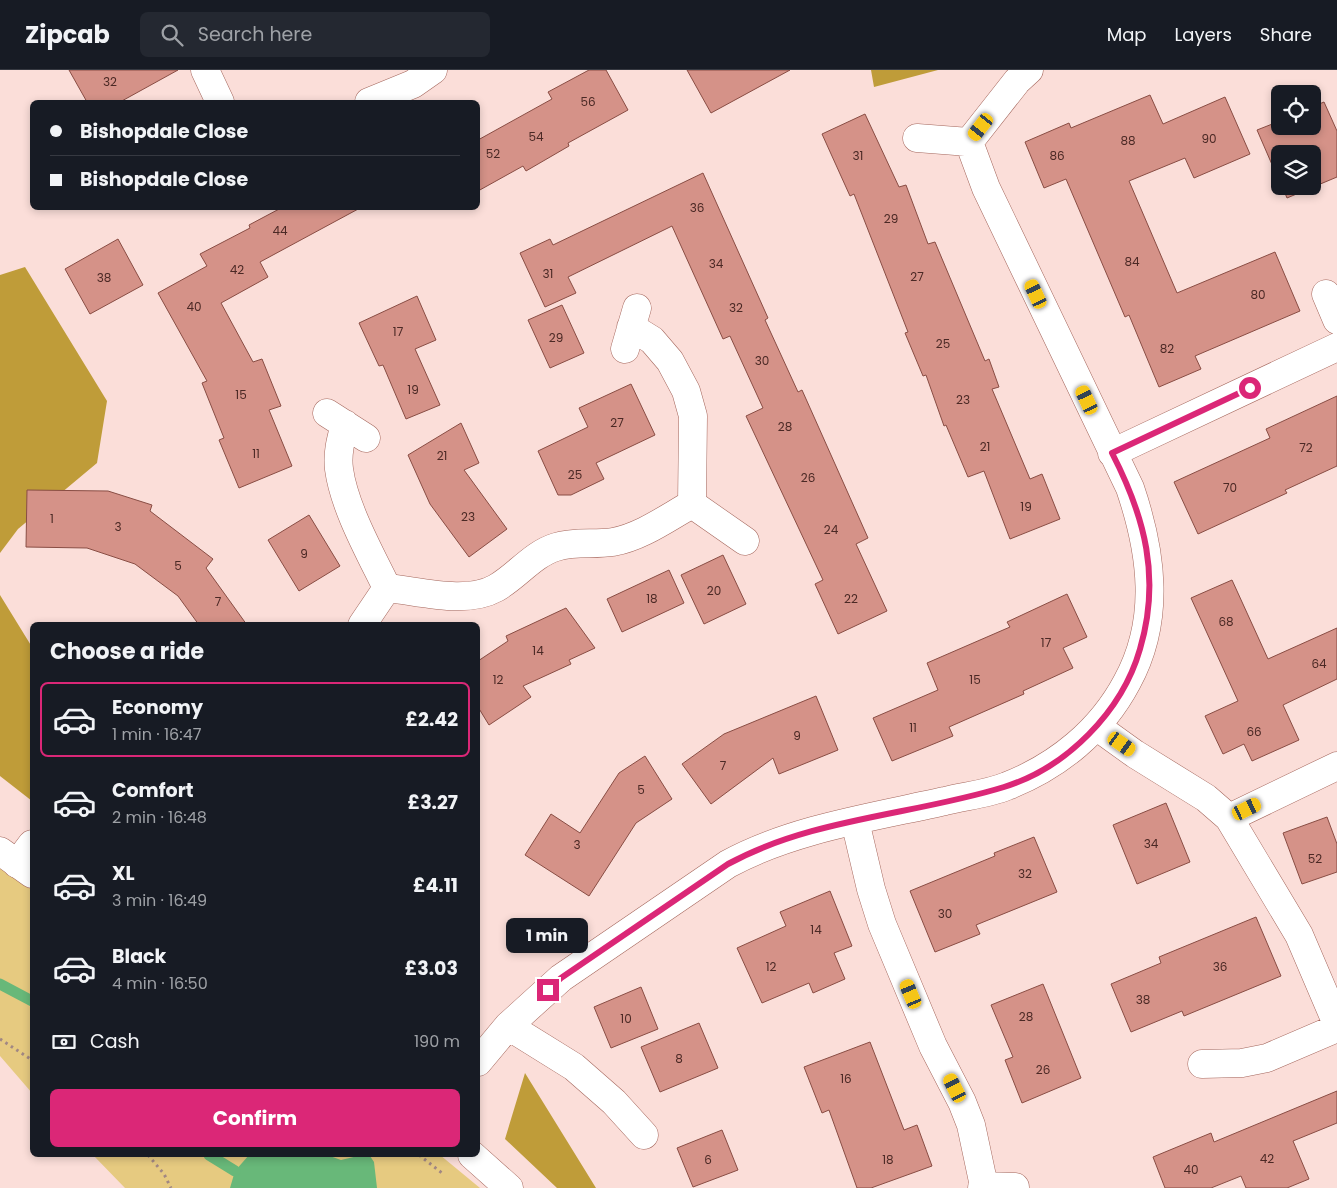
<!DOCTYPE html>
<meta charset="utf-8">
<style>
:root{--surface:#171b24;--page:#242831;--text:#f1f3f6;--muted:#9ea1a6;--line:#363941;--accent:#db2777}
body{margin:0;font-family:Poppins,sans-serif;background:var(--page);color:var(--text);height:100vh;display:flex;flex-direction:column;font-size:19px;white-space:nowrap}
*{box-sizing:border-box;margin:0}
p{font-size:16px;color:var(--muted)}
.icon{flex:none;width:28px;height:28px;fill:none;stroke:currentColor;stroke-width:2;stroke-linecap:round;stroke-linejoin:round}
.map{position:relative;flex:1;overflow:hidden}
.side{position:absolute;left:30px;top:552px;width:450px;height:535px;display:flex;flex-direction:column;background:var(--surface);border-radius:8px;box-shadow:0 2px 8px #0003}
.side>*{flex:none}
.banner{position:absolute;left:30px;top:30px;width:450px;height:110px;border-radius:8px;box-shadow:0 2px 8px #0003;display:grid;align-content:center;height:110px;padding:0 20px;background:var(--surface)}
.buttons{position:absolute;left:1271px;top:15px;display:grid;gap:10px}
.buttons a{display:grid;place-items:center;width:50px;height:50px;border-radius:8px;background:var(--surface);box-shadow:0 2px 8px #0003;font-size:25px}
.end{position:absolute;width:22px;height:22px;margin:-11px;border:6px solid #db2777;background:#fff;box-shadow:0 0 0 2px #fff}
.from{border-radius:50%}
.bubble{position:absolute;height:35px;border-radius:8px;background:var(--surface);box-shadow:0 2px 8px #0003;font-size:16px;font-weight:700;line-height:35px;text-align:center}
.car{position:absolute;width:15px;height:30px;margin:-15px -8px;border-radius:6px;box-shadow:0 0 4px 1px #0007;background:linear-gradient(#f5c518 24%,#345 0 40%,#f5c518 0 76%,#345 0 86%,#f5c518 0)}
.banner b{display:flex;align-items:center;gap:18px;height:48px;font-size:19px}
.banner b+b{border-top:1px solid var(--line)}
.banner i{width:12px;height:12px;background:var(--text)}
ul{padding:0;list-style:none}
li{display:flex;align-items:center;gap:15px;height:75px;margin:0 10px 8px;padding:0 10px;border:2px solid transparent;border-radius:8px}
li div{flex:1}
li b{display:block;font-size:19px}
li em{font-style:normal;font-weight:700}
li.active{border-color:var(--accent)}
li>.icon{width:45px;height:45px;stroke-width:1.5}
h2{padding:0 20px;font-size:22px;line-height:60px}
.pay{display:flex;align-items:center;gap:12px;height:55px;padding:0 20px;font-size:19px}
.pay p{margin-inline-start:auto}
.primary-button{display:flex;gap:10px;margin-top:auto;padding:10px 20px}
.primary-button a{flex:1;height:58px;border-radius:8px;background:var(--accent);color:#fff;font-size:20px;font-weight:700;line-height:58px;text-align:center}
header{display:flex;align-items:center;gap:30px;box-sizing:border-box;height:70px;padding:0 25px;background:var(--surface);border-bottom:1px solid var(--line)}
header strong{font-size:24px}
nav{display:flex;gap:28px;margin-inline-start:auto;font-size:18px}
.search{width:350px;height:45px;background:var(--page);display:flex;align-items:center;gap:12px;box-sizing:border-box;padding:0 18px;border-radius:8px;color:var(--muted);font-size:19px}
.map>svg:first-child{display:block}
</style>
<header>
<strong>Zipcab</strong>
<div class="search"><svg class="icon" aria-label="search" viewBox="0 0 24 24"><circle cx="10" cy="10" r="6"/><path d="M15 15l6 6"/></svg>Search here</div>
<nav><a>Map</a><a>Layers</a><a>Share</a></nav>
</header>
<div class="map">
<svg width="1337" height="1118" viewBox="0 0 1337 1118">
<rect width="100%" height="100%" fill="#fbded9"/>
<path fill="#e6ca80" d="M 0,797 L 32,818 L 32,1023 L 0,986 Z
M 93,1085 L 440,1085 L 480,1118 L 125,1118 Z"/>
<path fill="#bf9c39" d="M 871,0 L 938,0 L 874,17 Z
M 25,197 L 107,331 L 97,393 L 18,459 L 0,483 L 0,205 Z
M 0,525 L 32,577 L 32,731 L 0,706 Z
M 525,1003 L 596,1118 L 557,1118 L 505,1069 Z"/>
<path fill="#68b879" d="M 249,1085 L 327,1085 L 341,1090 L 362,1085 L 370,1086 L 374,1092 L 377,1118 L 230,1118 L 235,1101 Z"/>
<g fill="none" stroke-linecap="round" stroke-linejoin="round">
<path stroke="#68b879" stroke-width="11" d="M 0,914 L 32,931
M 209,1085 L 235,1101"/>
</g>
<path fill="#d59288" stroke="#894d44" d="M 69,0 L 178,0 L 120,32 L 87,32 Z
M 589,0 L 606,0 L 628,40 L 568,73 L 569,76 L 526,101 L 523,96 L 478,121 L 478,70 L 552,29 L 548,22 Z
M 687,0 L 790,0 L 711,43 Z
M 1150,25 L 1163,54 L 1225,27 L 1250,84 L 1194,108 L 1185,88 L 1129,111 L 1177,223 L 1275,182 L 1300,241 L 1195,286 L 1201,299 L 1159,317 L 1129,245 L 1125,247 L 1066,109 L 1044,118 L 1025,72 L 1069,53 L 1071,58 Z
M 1324,32 L 1337,61 L 1337,107 L 1287,128 L 1282,116 L 1312,116 L 1312,84 L 1280,84 L 1280,113 L 1257,60 L 1280,51 L 1280,56 L 1312,56 L 1312,37 Z
M 865,44 L 899,117 L 906,115 L 928,174 L 935,172 L 985,291 L 989,289 L 999,317 L 992,319 L 1030,409 L 1042,404 L 1060,449 L 1010,469 L 984,401 L 968,407 L 946,355 L 944,356 L 926,305 L 923,306 L 905,263 L 908,262 L 854,124 L 850,126 L 822,64 Z
M 703,103 L 768,248 L 765,250 L 798,322 L 802,320 L 868,468 L 856,474 L 887,541 L 838,564 L 815,514 L 823,510 L 746,346 L 763,338 L 730,266 L 723,269 L 672,156 L 568,207 L 576,223 L 545,237 L 520,183 L 550,169 L 553,175 Z
M 281,138 L 360,138 L 260,192 L 268,207 L 221,233 L 253,292 L 262,289 L 281,336 L 269,340 L 292,396 L 239,418 L 219,370 L 224,368 L 202,313 L 207,311 L 158,223 L 207,196 L 200,184 L 250,158 L 249,155 Z
M 118,169 L 143,215 L 90,244 L 65,199 Z
M 417,226 L 436,270 L 415,279 L 440,335 L 406,349 L 383,295 L 379,296 L 359,253 Z
M 562,235 L 584,283 L 550,298 L 528,250 Z
M 631,314 L 655,365 L 596,393 L 604,409 L 571,425 L 558,425 L 538,381 L 588,357 L 579,338 Z
M 1337,326 L 1337,396 L 1285,420 L 1287,423 L 1198,464 L 1174,412 L 1270,368 L 1266,359 Z
M 461,353 L 479,393 L 464,400 L 507,459 L 469,487 L 430,434 L 408,385 Z
M 27,420 L 108,421 L 152,435 L 150,441 L 213,489 L 206,498 L 247,555 L 199,555 L 178,526 L 135,494 L 87,478 L 26,477 Z
M 309,445 L 340,496 L 299,521 L 268,470 Z
M 723,485 L 746,534 L 704,554 L 681,505 Z
M 669,500 L 684,533 L 622,562 L 607,529 Z
M 1232,510 L 1268,589 L 1337,558 L 1337,609 L 1283,635 L 1299,670 L 1252,691 L 1244,674 L 1223,684 L 1205,646 L 1238,631 L 1191,528 Z
M 1067,524 L 1087,567 L 1063,578 L 1073,598 L 1023,621 L 1024,624 L 949,657 L 953,666 L 892,691 L 873,648 L 938,620 L 927,593 L 1010,557 L 1007,552 Z
M 566,538 L 595,578 L 569,590 L 571,594 L 523,616 L 531,627 L 489,655 L 478,637 L 478,591 L 508,571 L 506,566 Z
M 816,626 L 838,680 L 779,704 L 773,688 L 711,734 L 682,694 L 724,664 Z
M 645,686 L 672,729 L 636,753 L 589,826 L 525,785 L 551,744 L 580,763 L 619,703 Z
M 1166,733 L 1190,792 L 1137,814 L 1113,755 Z
M 1327,747 L 1337,774 L 1337,802 L 1302,814 L 1283,763 Z
M 1034,767 L 1057,822 L 976,855 L 980,864 L 935,882 L 910,821 L 995,786 L 994,783 Z
M 830,821 L 852,876 L 834,883 L 845,909 L 813,923 L 809,913 L 762,933 L 737,878 L 786,856 L 780,842 Z
M 1256,847 L 1281,906 L 1184,946 L 1182,941 L 1131,962 L 1111,914 L 1161,893 L 1159,887 Z
M 1043,914 L 1081,1008 L 1022,1033 L 1005,990 L 1013,987 L 991,935 Z
M 641,917 L 658,959 L 611,978 L 594,937 Z
M 699,953 L 718,998 L 660,1022 L 641,977 Z
M 870,972 L 904,1060 L 917,1055 L 932,1096 L 871,1118 L 857,1118 L 829,1040 L 822,1043 L 804,997 Z
M 1337,1021 L 1337,1053 L 1293,1071 L 1309,1109 L 1287,1118 L 1246,1118 L 1241,1106 L 1211,1118 L 1165,1118 L 1153,1087 L 1211,1063 L 1214,1072 Z
M 722,1060 L 738,1100 L 693,1117 L 677,1078 Z"/>
<g fill="none" stroke-linecap="round" stroke-linejoin="round">
<g stroke="#a4665c" stroke-width="29">
<path id="minor" d="M 205,0 L 220,32
M 369,32 L 413,14 L 433,0
M 917,68 L 969,72 L 1017,11 L 1029,0
M 1326,224 L 1337,250
M 625,279 L 637,238
M 327,343 L 366,368
M 345,354 C 341,369 337,383 339,399 C 344,437 370,483 387,518
M 1112,383 L 1337,277
M 692,434 L 745,471
M 362,555 L 387,518 C 419,521 466,535 496,518 C 517,506 533,484 556,477 C 575,471 594,475 613,472 C 641,467 667,448 692,434 L 693,346 L 686,321 L 670,291 L 652,270 L 631,257
M 1096,656 L 1135,684 L 1206,728 L 1229,748 L 1299,865 L 1337,954
M 1229,748 L 1337,696
M 855,751 L 871,819 L 882,854 L 933,976 L 962,1032 L 971,1055 L 984,1116
M 17,794 L 32,774
M 508,956 L 574,997 L 614,1032 L 644,1065
M 478,992 L 508,956 L 561,908 L 728,794 C 792,759 874,747 945,731 C 965,726 988,724 1007,716 C 1058,696 1101,661 1127,612 C 1161,550 1152,483 1130,418 L 986,118 L 969,72
M 1202,994 L 1242,993 L 1267,988 L 1337,958
M 982,1118 L 984,1116 L 1015,1117"/>
</g>
<g stroke="#a4665c" stroke-width="29">
<path id="tertiary" d="M 0,781 L 32,804
M 472,1085 L 509,1118"/>
</g>
<path stroke="#a18783" stroke-width="3" stroke-dasharray="2.5 4" stroke-linecap="butt" d="M 0,969 L 32,990
M 148,1085 L 164,1104 L 171,1118
M 419,1085 L 442,1103"/>
<use href="#minor" stroke="#fff" stroke-width="28"/>
<use href="#tertiary" stroke="#fff" stroke-width="28"/>
</g>
<g fill="none" stroke-linecap="round" stroke-linejoin="round">
<path stroke="#db2777" stroke-width="6" d="M 548,920 L 561,908 L 728,794 C 812,748 914,745 1004,717 C 1066,698 1122,642 1140,579 C 1161,508 1145,447 1112,383 L 1250,318"/>
</g>
<g text-anchor="middle" dominant-baseline="central" stroke-width="5" stroke-linejoin="round" paint-order="stroke">
<g font-size="12" fill="#4b2925">
<text x="110" y="11">32</text>
<text x="588" y="31">56</text>
<text x="536" y="66">54</text>
<text x="1209" y="68">90</text>
<text x="1128" y="70">88</text>
<text x="493" y="83">52</text>
<text x="858" y="85">31</text>
<text x="1057" y="85">86</text>
<text x="697" y="137">36</text>
<text x="891" y="148">29</text>
<text x="280" y="160">44</text>
<text x="1132" y="191">84</text>
<text x="716" y="193">34</text>
<text x="237" y="199">42</text>
<text x="548" y="203">31</text>
<text x="917" y="206">27</text>
<text x="104" y="207">38</text>
<text x="1258" y="224">80</text>
<text x="194" y="236">40</text>
<text x="736" y="237">32</text>
<text x="398" y="261">17</text>
<text x="556" y="267">29</text>
<text x="943" y="273">25</text>
<text x="1167" y="278">82</text>
<text x="762" y="290">30</text>
<text x="413" y="319">19</text>
<text x="241" y="324">15</text>
<text x="963" y="329">23</text>
<text x="617" y="352">27</text>
<text x="785" y="356">28</text>
<text x="985" y="376">21</text>
<text x="1306" y="377">72</text>
<text x="256" y="383">11</text>
<text x="442" y="385">21</text>
<text x="575" y="404">25</text>
<text x="808" y="407">26</text>
<text x="1230" y="417">70</text>
<text x="1026" y="436">19</text>
<text x="468" y="446">23</text>
<text x="52" y="448">1</text>
<text x="118" y="456">3</text>
<text x="831" y="459">24</text>
<text x="304" y="483">9</text>
<text x="178" y="495">5</text>
<text x="714" y="520">20</text>
<text x="652" y="528">18</text>
<text x="851" y="528">22</text>
<text x="218" y="531">7</text>
<text x="1226" y="551">68</text>
<text x="1046" y="572">17</text>
<text x="538" y="580">14</text>
<text x="1319" y="593">64</text>
<text x="498" y="609">12</text>
<text x="975" y="609">15</text>
<text x="913" y="657">11</text>
<text x="1254" y="661">66</text>
<text x="797" y="665">9</text>
<text x="723" y="695">7</text>
<text x="641" y="719">5</text>
<text x="1151" y="773">34</text>
<text x="577" y="774">3</text>
<text x="1315" y="788">52</text>
<text x="1025" y="803">32</text>
<text x="945" y="843">30</text>
<text x="816" y="859">14</text>
<text x="771" y="896">12</text>
<text x="1220" y="896">36</text>
<text x="1143" y="929">38</text>
<text x="1026" y="946">28</text>
<text x="626" y="948">10</text>
<text x="679" y="988">8</text>
<text x="1043" y="999">26</text>
<text x="846" y="1008">16</text>
<text x="1267" y="1088">42</text>
<text x="708" y="1089">6</text>
<text x="888" y="1089">18</text>
<text x="1191" y="1099">40</text>
</g>
</g>
</svg>
<div class="buttons">
<a><svg class="icon" aria-label="locate" viewBox="0 0 24 24"><circle cx="12" cy="12" r="6"/><path d="M12 2v4M12 18v4M2 12h4M18 12h4"/></svg></a>
<a><svg class="icon" aria-label="layers" viewBox="0 0 24 24"><path d="M12 4l9 5-9 5-9-5zM3 14l9 5 9-5"/></svg></a>
</div>
<i class="end from" style="left:1250px;top:318px"></i>
<i class="end" style="left:548px;top:920px"></i>
<div class="bubble" style="left:506px;top:848px;width:82px">1 min</div>
<i class="car" style="left:981px;top:57px;rotate:218deg"></i>
<i class="car" style="left:1036px;top:224px;rotate:335deg"></i>
<i class="car" style="left:1087px;top:330px;rotate:335deg"></i>
<i class="car" style="left:1122px;top:674px;rotate:125deg"></i>
<i class="car" style="left:1247px;top:739px;rotate:64deg"></i>
<i class="car" style="left:911px;top:924px;rotate:337deg"></i>
<i class="car" style="left:955px;top:1018px;rotate:333deg"></i>
<div class="banner">
<b><i class="from"></i>Bishopdale Close</b>
<b><i></i>Bishopdale Close</b>
</div>
<section class="side">
<h2>Choose a ride</h2>
<ul>
<li class="active"><svg class="icon" aria-label="car" viewBox="0 0 24 24"><path d="M5 17H2v-5l4-1 3-4h7l3 4 3 1v5h-3M9 17h6M6 11h13"/><circle cx="7" cy="17" r="2"/><circle cx="17" cy="17" r="2"/></svg><div><b>Economy</b><p>1 min · 16:47</p></div><em>£2.42</em></li>
<li><svg class="icon" aria-label="car" viewBox="0 0 24 24"><path d="M5 17H2v-5l4-1 3-4h7l3 4 3 1v5h-3M9 17h6M6 11h13"/><circle cx="7" cy="17" r="2"/><circle cx="17" cy="17" r="2"/></svg><div><b>Comfort</b><p>2 min · 16:48</p></div><em>£3.27</em></li>
<li><svg class="icon" aria-label="car" viewBox="0 0 24 24"><path d="M5 17H2v-5l4-1 3-4h7l3 4 3 1v5h-3M9 17h6M6 11h13"/><circle cx="7" cy="17" r="2"/><circle cx="17" cy="17" r="2"/></svg><div><b>XL</b><p>3 min · 16:49</p></div><em>£4.11</em></li>
<li><svg class="icon" aria-label="car" viewBox="0 0 24 24"><path d="M5 17H2v-5l4-1 3-4h7l3 4 3 1v5h-3M9 17h6M6 11h13"/><circle cx="7" cy="17" r="2"/><circle cx="17" cy="17" r="2"/></svg><div><b>Black</b><p>4 min · 16:50</p></div><em>£3.03</em></li>
</ul>
<div class="pay"><svg class="icon" aria-label="cash" viewBox="0 0 24 24"><path d="M3 7h18v10H3z"/><circle cx="12" cy="12" r="2"/></svg>Cash<p>190 m</p></div>
<div class="primary-button"><a>Confirm</a></div>
</section>
</div>
